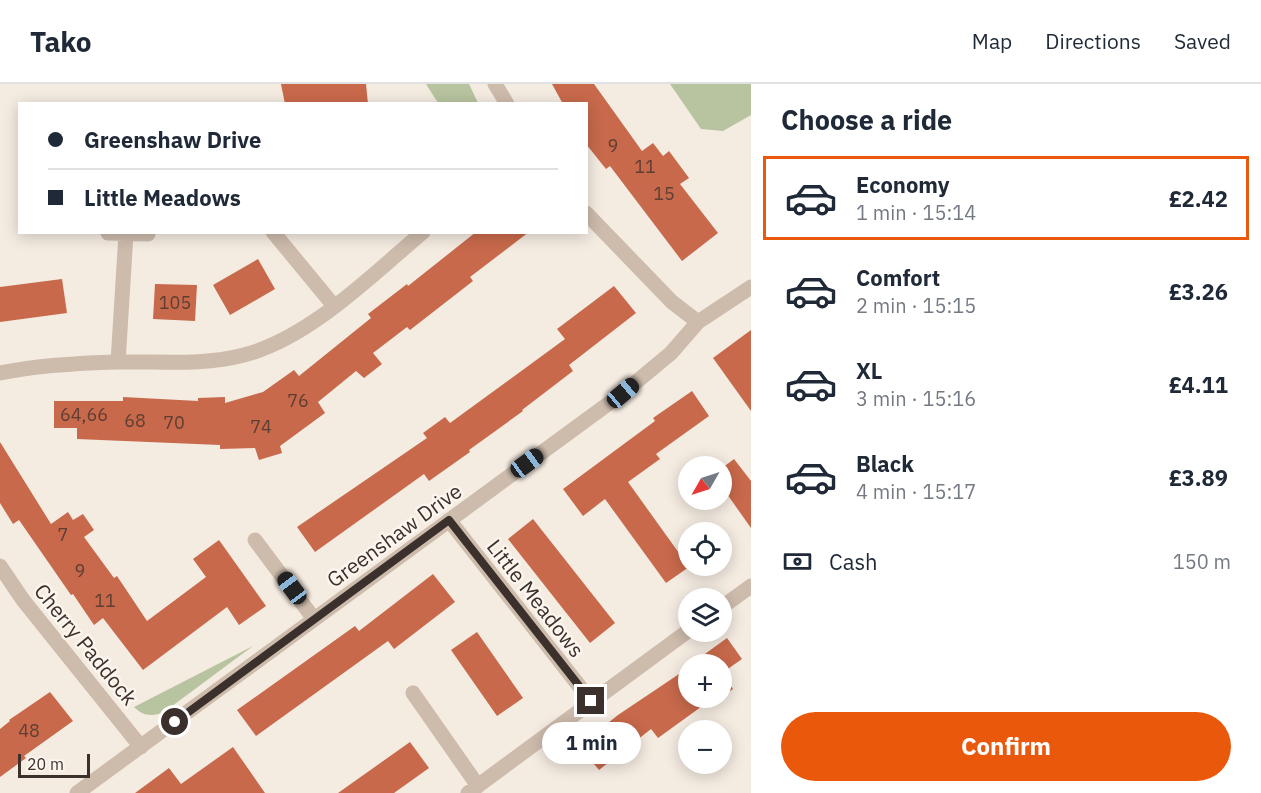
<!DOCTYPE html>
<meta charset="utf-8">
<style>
:root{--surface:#fff;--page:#f2f2f3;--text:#1f2937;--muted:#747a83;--line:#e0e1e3;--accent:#ea580c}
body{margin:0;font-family:"IBM Plex Sans",sans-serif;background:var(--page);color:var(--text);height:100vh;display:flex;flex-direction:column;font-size:22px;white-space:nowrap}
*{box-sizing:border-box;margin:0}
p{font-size:20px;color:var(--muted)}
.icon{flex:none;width:33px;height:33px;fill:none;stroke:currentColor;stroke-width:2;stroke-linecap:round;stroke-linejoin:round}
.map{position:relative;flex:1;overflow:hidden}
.side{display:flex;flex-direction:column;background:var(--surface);width:510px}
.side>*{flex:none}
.top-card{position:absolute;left:18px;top:18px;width:570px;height:132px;border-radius:0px;box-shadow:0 3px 15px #0003;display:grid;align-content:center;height:132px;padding:0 30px;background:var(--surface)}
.needle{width:39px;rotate:231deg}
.buttons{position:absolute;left:678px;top:372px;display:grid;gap:12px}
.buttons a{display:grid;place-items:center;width:54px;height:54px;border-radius:50%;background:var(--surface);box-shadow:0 3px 15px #0003;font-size:30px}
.scale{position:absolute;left:18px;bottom:15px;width:72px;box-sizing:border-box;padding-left:6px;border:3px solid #3b302b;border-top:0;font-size:16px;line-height:21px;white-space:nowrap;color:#3b302b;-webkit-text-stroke:4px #fbf5ee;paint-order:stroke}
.end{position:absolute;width:27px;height:27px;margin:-14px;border:8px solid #3b302b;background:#fff;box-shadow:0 0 0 3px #fff}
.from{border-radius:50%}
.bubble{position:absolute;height:42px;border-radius:21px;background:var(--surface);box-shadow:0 3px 15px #0003;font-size:20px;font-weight:700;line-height:42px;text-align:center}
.car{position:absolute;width:18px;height:36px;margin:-18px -9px;border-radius:8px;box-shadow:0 0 4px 2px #0007;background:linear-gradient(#222 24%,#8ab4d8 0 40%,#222 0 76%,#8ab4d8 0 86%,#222 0)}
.top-card b{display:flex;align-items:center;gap:21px;height:57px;font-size:22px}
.top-card b+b{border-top:2px solid var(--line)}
.top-card i{width:15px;height:15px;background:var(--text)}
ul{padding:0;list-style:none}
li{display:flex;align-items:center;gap:18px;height:84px;margin:0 12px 9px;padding:0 18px;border:3px solid transparent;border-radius:0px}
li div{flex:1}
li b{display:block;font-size:22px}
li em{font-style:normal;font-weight:700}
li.on{border-color:var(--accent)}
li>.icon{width:54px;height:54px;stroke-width:1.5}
h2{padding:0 30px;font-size:27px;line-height:72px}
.pay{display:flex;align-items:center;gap:15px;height:66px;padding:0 30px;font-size:22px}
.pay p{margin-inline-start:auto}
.primary-button{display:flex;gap:12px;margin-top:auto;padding:12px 30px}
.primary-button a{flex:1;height:69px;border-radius:36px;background:var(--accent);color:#fff;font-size:24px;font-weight:700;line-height:69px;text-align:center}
header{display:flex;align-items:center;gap:36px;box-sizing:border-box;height:84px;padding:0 30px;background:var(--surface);border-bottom:2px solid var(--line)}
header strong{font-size:28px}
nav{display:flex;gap:33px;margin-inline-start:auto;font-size:21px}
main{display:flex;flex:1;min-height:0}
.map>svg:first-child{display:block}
</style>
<header>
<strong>Tako</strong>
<nav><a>Map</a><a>Directions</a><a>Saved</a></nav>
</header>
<main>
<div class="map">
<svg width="751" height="709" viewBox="0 0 751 709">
<rect width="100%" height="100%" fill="#f4ebe1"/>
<path fill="#b8c4a0" d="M 426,0 L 469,0 L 478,19 L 438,19 Z
M 670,0 L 751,0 L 751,31 L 723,47 L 701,45 Z
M 253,562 L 164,628 C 152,633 143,632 134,623 Z"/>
<path fill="#c8694b" d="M 281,0 L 366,0 L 368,20 L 285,20 Z
M 552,0 L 594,0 L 642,67 L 653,59 L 663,72 L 669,67 L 689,94 L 680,100 L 718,149 L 682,177 L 610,82 L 606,85 L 586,60 L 586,20 L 563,20 Z
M 476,148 L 529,148 L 470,193 L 473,197 L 410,246 L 407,243 L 373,269 L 382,280 L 364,294 L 356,287 L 318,318 L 325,329 L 280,362 L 282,369 L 259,376 L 255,364 L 220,365 L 220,361 L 77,355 L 77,344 L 54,344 L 54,317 L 123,317 L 123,313 L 198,317 L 198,314 L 225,313 L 225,319 L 263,308 L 294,286 L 299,292 L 371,234 L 368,230 L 407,200 L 408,202 Z
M 258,175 L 275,205 L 230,231 L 213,201 Z
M 62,195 L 67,229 L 0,238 L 0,203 Z
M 155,200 L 197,201 L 195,237 L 153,235 Z
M 614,202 L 636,229 L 569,281 L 573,287 L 522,326 L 523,327 L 469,366 L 470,368 L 429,397 L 424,390 L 315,468 L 297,443 L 427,354 L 423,349 L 445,333 L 450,339 L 565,255 L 557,245 Z
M 751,246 L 751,327 L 713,274 Z
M 692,307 L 709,332 L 656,370 L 660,375 L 628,398 L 689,483 L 666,499 L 605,415 L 583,432 L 563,405 L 655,337 L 653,334 Z
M 0,358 L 51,440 L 68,428 L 73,436 L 83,430 L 94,446 L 84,453 L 114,494 L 117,492 L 147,537 L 206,493 L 193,475 L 219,456 L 266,522 L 239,541 L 227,523 L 143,586 L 103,534 L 94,541 L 73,510 L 71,511 L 19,436 L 13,440 L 0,419 Z
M 734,375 L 751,397 L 751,444 L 722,403 L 722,384 Z
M 533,435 L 615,539 L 590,559 L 508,455 Z
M 433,490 L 455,518 L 394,565 L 388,557 L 256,652 L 237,626 L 355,542 L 359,547 Z
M 477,548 L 523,614 L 497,632 L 451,566 Z
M 727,554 L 742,575 L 722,589 L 733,605 L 722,613 L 722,580 L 691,580 Z
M 688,584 L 688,614 L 720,614 L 707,623 L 705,620 L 658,654 L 651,645 L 599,686 L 579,662 L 618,631 Z
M 50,608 L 73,637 L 24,672 L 26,674 L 0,693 L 0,645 L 10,637 L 9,636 Z
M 410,658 L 429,684 L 394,709 L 338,709 Z
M 233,663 L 265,709 L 135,709 L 169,684 L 181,700 Z"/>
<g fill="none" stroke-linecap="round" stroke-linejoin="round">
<path stroke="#cdbbac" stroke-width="15" d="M 495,0 L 507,20
M 586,129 L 672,218 L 698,238
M 273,148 L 334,222
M 108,149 L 148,150
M 118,278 L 126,150
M 0,289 C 39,281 78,279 118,278 C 160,277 202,282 244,271 C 310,254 372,191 423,148
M 449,436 L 591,617
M 255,456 L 314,535
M 0,482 L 23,516 L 141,663
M 722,523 L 751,502
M 413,609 L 478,702
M 77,709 L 623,309 L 671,269 L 698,238 L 751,203
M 468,709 L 688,547"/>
</g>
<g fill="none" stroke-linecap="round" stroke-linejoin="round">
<path stroke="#3b302b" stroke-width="8" d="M 175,638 L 449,436 L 591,617"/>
</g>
<g text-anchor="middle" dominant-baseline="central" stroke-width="5" stroke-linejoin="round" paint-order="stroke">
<g font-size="18" fill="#5e3e33">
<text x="613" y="61">9</text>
<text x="645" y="82">11</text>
<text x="664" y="109">15</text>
<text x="175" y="218">105</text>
<text x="298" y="316">76</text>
<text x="84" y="330">64,66</text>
<text x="135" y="336">68</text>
<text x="174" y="338">70</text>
<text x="261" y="342">74</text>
<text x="63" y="450">7</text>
<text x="80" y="486">9</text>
<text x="105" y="516">11</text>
<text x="29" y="646">48</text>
</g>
<g font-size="21" fill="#3b302b" stroke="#fbf5ee">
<text transform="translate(394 451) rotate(-36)">Greenshaw Drive</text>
<text transform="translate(536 514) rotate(52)">Little Meadows</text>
<text transform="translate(86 560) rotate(51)">Cherry Paddock</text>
</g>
</g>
</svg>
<div class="buttons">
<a><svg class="needle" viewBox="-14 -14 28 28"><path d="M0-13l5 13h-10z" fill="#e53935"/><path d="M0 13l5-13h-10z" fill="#747a83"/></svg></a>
<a><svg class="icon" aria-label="locate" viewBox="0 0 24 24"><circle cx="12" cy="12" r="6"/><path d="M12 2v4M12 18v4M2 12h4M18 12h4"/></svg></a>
<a><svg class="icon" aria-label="layers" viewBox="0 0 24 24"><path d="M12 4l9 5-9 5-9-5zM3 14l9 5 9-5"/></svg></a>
<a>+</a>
<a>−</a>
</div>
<div class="scale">20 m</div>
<i class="end from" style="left:175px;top:638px"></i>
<i class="end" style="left:591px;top:617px"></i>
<div class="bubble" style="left:542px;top:638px;width:99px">1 min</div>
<i class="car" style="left:623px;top:309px;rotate:50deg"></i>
<i class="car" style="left:527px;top:379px;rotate:54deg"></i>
<i class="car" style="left:292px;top:504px;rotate:323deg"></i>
<div class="top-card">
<b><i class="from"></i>Greenshaw Drive</b>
<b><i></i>Little Meadows</b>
</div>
</div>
<section class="side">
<h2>Choose a ride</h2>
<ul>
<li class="on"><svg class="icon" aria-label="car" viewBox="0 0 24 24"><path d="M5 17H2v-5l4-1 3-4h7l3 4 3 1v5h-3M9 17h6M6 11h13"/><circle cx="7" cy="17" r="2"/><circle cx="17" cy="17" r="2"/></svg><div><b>Economy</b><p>1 min · 15:14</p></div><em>£2.42</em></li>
<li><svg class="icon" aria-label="car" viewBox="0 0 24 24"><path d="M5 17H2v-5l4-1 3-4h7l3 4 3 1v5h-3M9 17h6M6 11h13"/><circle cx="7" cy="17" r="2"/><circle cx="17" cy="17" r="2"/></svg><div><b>Comfort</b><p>2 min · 15:15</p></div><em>£3.26</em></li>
<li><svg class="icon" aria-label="car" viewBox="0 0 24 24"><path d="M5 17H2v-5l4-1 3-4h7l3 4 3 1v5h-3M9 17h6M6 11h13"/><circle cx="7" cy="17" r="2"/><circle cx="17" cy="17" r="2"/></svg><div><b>XL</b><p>3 min · 15:16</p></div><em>£4.11</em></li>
<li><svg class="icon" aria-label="car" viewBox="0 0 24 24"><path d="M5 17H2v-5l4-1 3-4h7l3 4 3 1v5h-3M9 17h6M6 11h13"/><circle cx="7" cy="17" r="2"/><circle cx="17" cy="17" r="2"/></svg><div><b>Black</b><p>4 min · 15:17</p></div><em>£3.89</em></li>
</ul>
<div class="pay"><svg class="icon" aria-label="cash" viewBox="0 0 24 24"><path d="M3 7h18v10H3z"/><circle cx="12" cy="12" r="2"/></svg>Cash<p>150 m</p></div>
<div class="primary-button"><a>Confirm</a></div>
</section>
</main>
